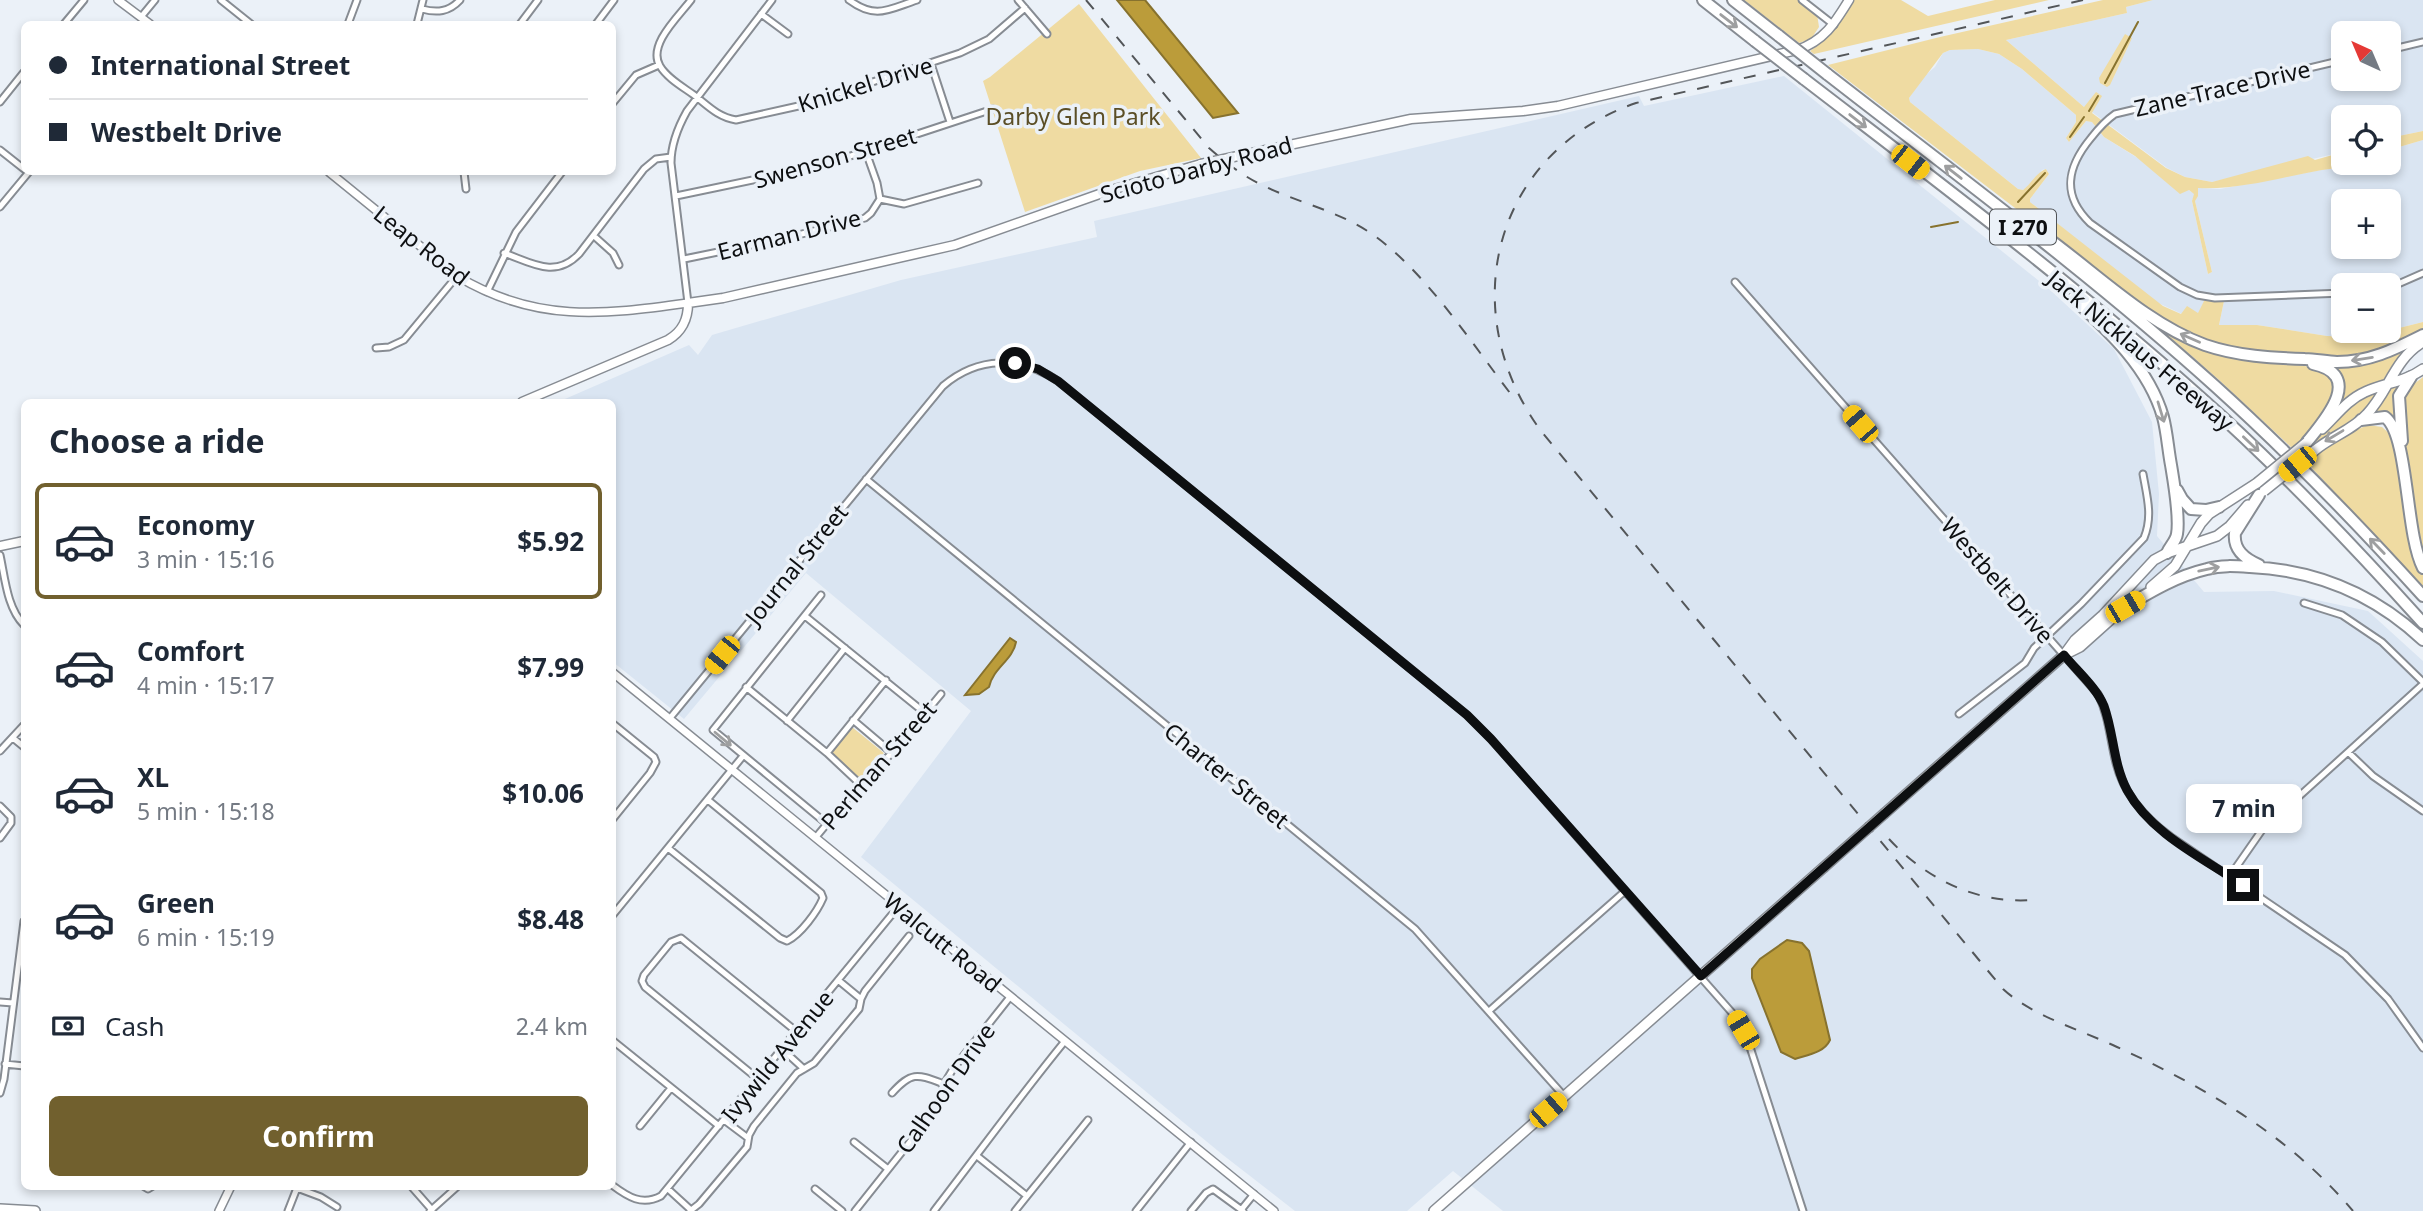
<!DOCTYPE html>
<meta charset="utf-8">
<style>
:root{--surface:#fff;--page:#f6f6f7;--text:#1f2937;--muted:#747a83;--line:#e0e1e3;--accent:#71602e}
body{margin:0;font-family:"Noto Sans",sans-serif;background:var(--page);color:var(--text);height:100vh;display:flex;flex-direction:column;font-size:26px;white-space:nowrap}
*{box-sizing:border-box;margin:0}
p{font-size:23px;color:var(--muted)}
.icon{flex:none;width:38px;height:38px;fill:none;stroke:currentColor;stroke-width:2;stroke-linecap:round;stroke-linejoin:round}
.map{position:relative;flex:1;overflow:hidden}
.side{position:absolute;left:21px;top:399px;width:595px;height:791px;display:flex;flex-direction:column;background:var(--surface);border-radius:10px;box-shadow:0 4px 10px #0003}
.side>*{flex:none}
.banner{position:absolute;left:21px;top:21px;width:595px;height:154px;border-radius:10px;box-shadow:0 4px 10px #0003;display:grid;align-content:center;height:154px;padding:0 28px;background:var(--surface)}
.needle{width:46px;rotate:316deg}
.fabs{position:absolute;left:2331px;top:21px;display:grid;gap:14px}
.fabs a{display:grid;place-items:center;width:70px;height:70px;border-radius:10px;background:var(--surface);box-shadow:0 4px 10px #0003;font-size:35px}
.end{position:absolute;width:32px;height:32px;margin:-16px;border:9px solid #0d0f11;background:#fff;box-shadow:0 0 0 4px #fff}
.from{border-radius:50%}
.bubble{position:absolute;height:49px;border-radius:10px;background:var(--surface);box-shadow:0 4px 10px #0003;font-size:23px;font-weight:700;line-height:49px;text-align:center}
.car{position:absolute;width:21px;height:42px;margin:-21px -10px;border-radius:9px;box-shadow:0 0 5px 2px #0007;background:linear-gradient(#f5c518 24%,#345 0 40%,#f5c518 0 76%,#345 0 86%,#f5c518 0)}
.banner b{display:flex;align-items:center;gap:24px;height:66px;font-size:26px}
.banner b+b{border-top:2px solid var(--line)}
.banner i{width:18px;height:18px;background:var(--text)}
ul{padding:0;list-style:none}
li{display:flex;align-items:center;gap:21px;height:116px;margin:0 14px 10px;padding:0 14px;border:4px solid transparent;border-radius:10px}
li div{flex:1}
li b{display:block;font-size:26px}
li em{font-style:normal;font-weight:700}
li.on{border-color:var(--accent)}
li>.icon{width:63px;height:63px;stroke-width:1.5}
h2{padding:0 28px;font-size:32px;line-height:84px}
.pay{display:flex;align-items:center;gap:18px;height:77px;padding:0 28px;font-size:26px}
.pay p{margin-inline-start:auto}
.action{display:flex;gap:14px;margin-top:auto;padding:14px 28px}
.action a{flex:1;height:80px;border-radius:10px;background:var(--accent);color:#fff;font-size:28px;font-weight:700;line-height:80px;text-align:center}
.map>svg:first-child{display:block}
</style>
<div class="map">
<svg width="2423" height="1211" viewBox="0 0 2423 1211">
<rect width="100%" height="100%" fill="#ebf1f8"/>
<path fill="#dae5f2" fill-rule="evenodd" d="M 2153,0 L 2423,0 L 2423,131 L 2389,138 L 2389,117 L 2343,117 L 2343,152 L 2212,182 L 2185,177 L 2167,168 L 2092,112 L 2101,96 L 2084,107 L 2006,40 L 2127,13 L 2126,7 ZM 2343,33 L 2389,33 L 2389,79 L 2343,79 Z
M 1978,49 L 1999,54 L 2022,69 L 2076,115 L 2076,122 L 2066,138 L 2069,142 L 2086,121 L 2092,122 L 2104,137 L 2195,194 L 2192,201 L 2208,274 L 2212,272 L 2195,201 L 2198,188 L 2220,189 L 2326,169 L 2362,168 L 2389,163 L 2389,150 L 2423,140 L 2423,322 L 2363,337 L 2327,336 L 2257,325 L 2219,325 L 2224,301 L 2198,313 L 2182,314 L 2154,301 L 2030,202 L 2030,199 L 2049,174 L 2046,169 L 2042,170 L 2031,185 L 2023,190 L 2018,189 L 1910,102 L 1909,98 L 1923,77 L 1935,67 L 1943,53 L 1950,50 ZM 2343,201 L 2389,201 L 2389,247 L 2343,247 ZM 2343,285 L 2389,285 L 2389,331 L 2343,331 Z
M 1784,76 L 2049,289 L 2114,349 L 2152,422 L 2159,494 L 2157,536 L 2204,592 L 2274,591 L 2368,611 L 2423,661 L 2423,1211 L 1503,1211 L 1453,1171 L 1407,1211 L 1295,1211 L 1223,1155 L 861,857 L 971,711 L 806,573 L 684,719 L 613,662 L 612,402 L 558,402 L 689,345 L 698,355 L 712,335 L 901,280 L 1097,237 L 1094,221 L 1639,96 L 1644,106 Z"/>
<path fill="#efdba2" d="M 1744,0 L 1800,0 L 1817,14 L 1819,27 L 1811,39 L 1799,43 Z
M 1852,0 L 1901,0 L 1928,16 L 1995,0 L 2049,0 L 1814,54 L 1810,51 C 1829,39 1840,19 1852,0 Z
M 2103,0 L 2153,0 L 2126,7 L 2127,13 L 2006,40 L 2084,107 L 2096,92 L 2102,96 L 2092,113 L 2166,168 L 2185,177 L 2212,182 L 2308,156 L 2315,160 L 2343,152 L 2343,163 L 2382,164 C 2362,168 2342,167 2322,170 C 2281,177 2240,190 2198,188 L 2198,196 L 2195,201 L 2212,272 L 2208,274 L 2192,201 L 2194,194 L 2189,190 L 2180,194 L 2135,156 L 2104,137 L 2092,122 L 2086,121 L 2069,142 L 2066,138 L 2076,122 L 2076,115 L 2022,69 L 1999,54 L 1978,49 L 1950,50 L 1943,53 L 1909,98 L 1910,102 L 2018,189 L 2023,190 C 2031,184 2037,172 2046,169 L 2049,174 L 2030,199 L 2030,202 L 2163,306 L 2181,314 L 2187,306 L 2198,313 L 2204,301 L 2224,301 L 2219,325 L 2257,325 L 2327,336 L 2363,337 L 2423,322 L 2423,332 L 2391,348 L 2345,358 L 2258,352 L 2227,347 L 2207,341 L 2172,325 L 2112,282 L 1828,65 L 1940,37 Z
M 1079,4 L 1201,158 L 1140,171 L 1025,212 L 983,81 L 990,77 Z
M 2125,34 L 2132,38 L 2110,85 L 2107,87 L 2100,83 L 2099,78 Z
M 2423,131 L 2423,140 L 2389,150 L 2389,138 Z
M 2155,324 L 2265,360 L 2318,368 C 2359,385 2312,433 2293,449 L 2219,380 Z
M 2409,347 L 2395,361 L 2382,382 L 2356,392 L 2339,404 L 2341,397 L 2325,363 Z
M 2423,377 L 2423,561 L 2413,520 L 2402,405 C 2403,390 2413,385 2423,377 Z
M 2400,386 L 2396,420 L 2388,413 L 2374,412 L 2388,389 Z
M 2376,393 C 2364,420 2333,430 2311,448 L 2308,446 C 2331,427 2347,402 2376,393 Z
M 2368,425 L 2382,427 L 2391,435 L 2398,463 L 2408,536 L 2423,574 L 2423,586 L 2306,462 C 2324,446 2345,434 2368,425 Z
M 852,727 L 884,753 L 860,778 L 831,754 Z"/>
<path fill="#bb9c3a" stroke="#87722e" stroke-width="2" d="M 1117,0 L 1145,0 L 1238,113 L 1213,118 Z
M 1010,638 L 1016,642 C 1013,660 993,668 989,687 L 979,694 L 965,695 Z
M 1787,940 L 1802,943 L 1809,951 L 1830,1040 C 1824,1053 1807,1055 1795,1059 L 1781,1052 L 1752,978 L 1752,969 L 1760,959 Z"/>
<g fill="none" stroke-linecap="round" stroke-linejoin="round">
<path stroke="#87722e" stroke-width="2" d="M 2105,83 L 2138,22
M 2089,111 L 2098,96
M 2070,137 L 2084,117
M 2018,202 L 2045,173
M 1931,227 L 1958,222"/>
<g stroke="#878c93" stroke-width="9">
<path id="minor" d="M 221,0 L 251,24
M 691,0 C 679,16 647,45 660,66 C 667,78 683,87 694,95 C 708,106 718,117 736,120 L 803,105 L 960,53 L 989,39 L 1025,8
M 849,0 C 876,20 889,9 917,0
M 1018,0 L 1047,34
M 1802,0 L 1834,25
M 422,9 C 437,13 449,12 460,0
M 761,14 L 788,34
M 141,17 L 155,0
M 64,24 L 84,0
M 348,24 L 357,0
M 417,24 L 423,0
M 520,24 L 538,0
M 596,24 L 614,0
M 2389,50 L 2423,42
M 2343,60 L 2115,114 C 2105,121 2098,129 2091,138 C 2067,167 2061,195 2090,223 L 2180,287 L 2197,295 L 2215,298 L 2343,293
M 931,64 L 950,122
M 0,102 L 24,72
M 612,104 L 636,75 L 659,65
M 0,150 L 24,169
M 464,172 L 466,189
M 676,196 L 820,166 L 993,109
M 880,199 L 904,204 L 978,183
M 0,207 L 29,172
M 594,236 L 613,253 L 619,265
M 504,253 C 532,263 555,279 579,254 L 644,169 L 656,159 L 671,157
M 684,259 L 786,238 L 865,218 L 871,213 L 880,199 L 877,183 L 866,152
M 1735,282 L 2098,694 C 2109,716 2110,740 2116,763 C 2124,795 2145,818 2171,837 L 2345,955 L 2388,999 L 2423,1048
M 2389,288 L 2423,273
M 487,292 L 516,232 L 562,172
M 688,303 L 671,163 C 671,144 678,127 687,111 L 772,0
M 376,348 L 389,347 L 404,340 L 457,276
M 866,479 L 1415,929 L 1564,1096
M 0,555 C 5,578 7,608 24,625
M 821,595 L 713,730 L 827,824
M 2304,603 L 2342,615 L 2382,642 L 2423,682
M 805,616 L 925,713
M 746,687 L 827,753 L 860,784
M 1959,714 L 2025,663 L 2034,648 L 2081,604 L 2144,538 C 2153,516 2147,497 2143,474
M 670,718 L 943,386 C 978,356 1021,356 1058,381 L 1428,683 L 1467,715 L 1491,739 L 1734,1015 L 1749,1044 L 1803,1211
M 853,720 L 892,753
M 787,721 L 845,648
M 612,723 L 654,757 L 656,762 L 650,773 L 612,820
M 13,738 L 24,747
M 0,751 L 24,725
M 2348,752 L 2373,776 L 2423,811
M 827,753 L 886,680
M 0,806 L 11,817 L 11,823 L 0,838
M 816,837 L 860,784 L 895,750 L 941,694
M 668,848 L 780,938 L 787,941 C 801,934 817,912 823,898 L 821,893 L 708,800
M 2230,876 L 2262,830 L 2423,684
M 612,916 L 743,756
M 861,999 L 865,991 L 909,936
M 0,1002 L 13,1003
M 1489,1011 L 1625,891
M 612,1040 L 719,1126
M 782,1049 L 804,1069
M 5,1064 L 24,1066
M 758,1079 L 645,987 L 642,981 L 644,975 L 671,942 L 681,938 L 797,1032
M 0,1093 L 4,1079 L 24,921
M 892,1093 C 912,1071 917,1074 944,1084
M 724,1120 L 748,1138
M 640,1126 L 671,1088
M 854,1142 L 888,1169
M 977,1156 L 1027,1196
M 612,1185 C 628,1197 642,1206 661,1196 L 898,907
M 143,1186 L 148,1189 L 153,1186
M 411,1186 L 432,1210
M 297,1188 L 321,1197 L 337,1207
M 668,1189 L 691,1210
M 815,1189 L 842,1211
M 1241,1210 L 1254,1194
M 288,1211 L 297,1188
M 430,1211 L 458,1186
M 690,1211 L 699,1204 L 747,1147 L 749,1135 L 754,1126 L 797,1073 L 814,1063 L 859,1009 L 861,999 L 838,980
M 855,1211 L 936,1109 L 944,1084 L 953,1069 L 1010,997
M 934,1211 C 978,1154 1020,1096 1065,1041
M 1015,1211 L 1088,1120
M 1136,1211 L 1191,1142
M 1191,1211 L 1206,1193 L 1213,1189 L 1243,1211"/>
</g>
<g stroke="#878c93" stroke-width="10">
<path id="tertiary" d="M 118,0 L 150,24
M 329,172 L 457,276 C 535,323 602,315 688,303
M 612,672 L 1274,1211
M 219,1211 L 231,1186"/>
</g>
<g stroke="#878c93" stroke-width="11">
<path id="secondary" d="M 1238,156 L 1411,119 L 1523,111 L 1558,106 L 1797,50 C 1824,41 1835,23 1849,0
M 522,402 L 668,340 C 683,331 688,319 688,303 L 723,298 L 955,245 L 1108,191 L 1201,164
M 0,546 L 24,541"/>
</g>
<g stroke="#878c93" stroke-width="12">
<path id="primary" d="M 2322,429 C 2336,416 2347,400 2365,392 C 2384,383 2405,382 2423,369
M 2314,451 C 2330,437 2353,430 2367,414 C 2389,391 2394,359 2423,342
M 2151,587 L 2175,566 L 2201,523 L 2209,514 L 2257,483
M 2066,654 L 2080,647 L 2128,604
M 1885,813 L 2064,655 L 2075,640 L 2103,615 L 2154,560 L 2167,553 L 2217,536 L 2230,526 L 2248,505
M 0,1209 L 35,1211
M 1434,1211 L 1823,868"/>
</g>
<g stroke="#878c93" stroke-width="14">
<path id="motorway" d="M 1703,0 L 1755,41
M 1733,0 L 1779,36
M 1827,74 C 1958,176 2092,275 2215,386 C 2288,452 2357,523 2423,596
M 1804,79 C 1938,182 2074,284 2200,397 C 2279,467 2352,544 2423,623
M 2042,234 C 2094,271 2145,323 2205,345 C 2237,356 2272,358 2305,359 C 2316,359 2327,362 2337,362 C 2370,362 2395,349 2423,335
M 2073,298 C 2109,331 2149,368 2163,417 C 2167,432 2168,449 2171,465 C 2174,483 2180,517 2177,534 C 2176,541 2170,546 2167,553
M 2361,420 L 2385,417 C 2409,435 2405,533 2423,568
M 2402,441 L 2399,396 L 2411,377
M 2307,442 C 2325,420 2365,375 2313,364
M 2177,490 L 2182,499 L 2191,509 L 2206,510 L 2219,507
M 2259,495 L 2235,533 C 2233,550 2245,559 2259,565
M 2125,607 C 2152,591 2177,576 2207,569 C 2221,565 2235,566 2250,567 C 2316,570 2374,594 2423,640"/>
</g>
<use href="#minor" stroke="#fff" stroke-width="5"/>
<use href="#tertiary" stroke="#fff" stroke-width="7"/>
<use href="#secondary" stroke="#fff" stroke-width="8"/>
<use href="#primary" stroke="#fff" stroke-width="9"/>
<use href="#motorway" stroke="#fff" stroke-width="10"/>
<path stroke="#535659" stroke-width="2" stroke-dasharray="12 12" stroke-linecap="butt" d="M 1086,0 L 1209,148 C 1226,163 1244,177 1266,187 C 1300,203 1337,211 1369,232 C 1422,267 1471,342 1510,393
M 2083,0 L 1636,103 C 1492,153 1454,312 1541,431 L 2003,989 C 2032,1016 2081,1030 2117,1047 C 2206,1088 2289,1135 2353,1211
M 1889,839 C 1926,879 1977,904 2032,900"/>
<g stroke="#878c93" stroke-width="11" stroke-linecap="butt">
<path id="secondary-bridge" d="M 1201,164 L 1238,156"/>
</g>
<g stroke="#878c93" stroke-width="12" stroke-linecap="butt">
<path id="primary-bridge" d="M 2257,483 L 2307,442
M 2264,491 L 2314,451
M 1823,868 L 1885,813"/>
</g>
<g stroke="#878c93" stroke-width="14" stroke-linecap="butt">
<path id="motorway-bridge" d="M 1779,36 L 1827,74
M 1755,41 L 1804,79"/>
</g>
<use href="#secondary-bridge" stroke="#fff" stroke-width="8"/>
<use href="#primary-bridge" stroke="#fff" stroke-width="9"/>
<use href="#motorway-bridge" stroke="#fff" stroke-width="10"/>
</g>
<defs><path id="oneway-shaft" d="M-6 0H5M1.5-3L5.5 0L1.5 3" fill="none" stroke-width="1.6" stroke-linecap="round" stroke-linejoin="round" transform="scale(1.75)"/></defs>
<g stroke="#9e9fa0">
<use href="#oneway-shaft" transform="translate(1729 21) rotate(38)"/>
<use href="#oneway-shaft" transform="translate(1858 121) rotate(38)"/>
<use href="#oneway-shaft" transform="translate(1953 172) rotate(-142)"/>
<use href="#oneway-shaft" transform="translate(2190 338) rotate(-156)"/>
<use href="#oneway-shaft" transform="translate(2362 359) rotate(171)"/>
<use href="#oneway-shaft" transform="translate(2161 412) rotate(73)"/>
<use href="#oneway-shaft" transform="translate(2334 436) rotate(149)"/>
<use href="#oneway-shaft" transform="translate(2251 444) rotate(43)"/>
<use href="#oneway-shaft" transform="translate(2377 546) rotate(-134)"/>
<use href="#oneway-shaft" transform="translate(2209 569) rotate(-12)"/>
<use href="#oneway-shaft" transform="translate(723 739) rotate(40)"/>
</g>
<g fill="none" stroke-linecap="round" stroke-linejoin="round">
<path stroke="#0d0f11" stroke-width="9" d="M 1015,363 L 1038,369 L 1058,381 L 1467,715 L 1491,739 L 1701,976 L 2064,655 C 2077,671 2096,687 2104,706 C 2114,734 2113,763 2127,790 C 2151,834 2203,858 2243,885"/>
</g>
<g text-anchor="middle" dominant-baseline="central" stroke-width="7" stroke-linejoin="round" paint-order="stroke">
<rect fill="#ebf1f8" stroke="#505356" stroke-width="2" x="1990" y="209.5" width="66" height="35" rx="5"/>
<g font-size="21" font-weight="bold" fill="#0d0f11">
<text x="2023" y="227">I 270</text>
</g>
<g font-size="23" fill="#0d0f11" stroke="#ebf1f8">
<text transform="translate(865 84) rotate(-17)">Knickel Drive</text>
<text transform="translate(2222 88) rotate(-13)">Zane Trace Drive</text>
<text transform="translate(835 157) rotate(-16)">Swenson Street</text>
<text transform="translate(1196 169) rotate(-15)">Scioto Darby Road</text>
<text transform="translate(789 234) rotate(-14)">Earman Drive</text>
<text transform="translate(422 245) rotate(38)">Leap Road</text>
<text transform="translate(2141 350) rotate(40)">Jack Nicklaus Freeway</text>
<text transform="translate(796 564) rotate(-51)">Journal Street</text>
<text transform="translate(1998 580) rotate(49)">Westbelt Drive</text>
<text transform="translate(878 765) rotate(-49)">Perlman Street</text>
<text transform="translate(1227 775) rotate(39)">Charter Street</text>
<text transform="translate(943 942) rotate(39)">Walcutt Road</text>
<text transform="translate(777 1056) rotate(-51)">Ivywild Avenue</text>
<text transform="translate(945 1088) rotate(-55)">Calhoon Drive</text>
</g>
<g font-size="23" fill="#5b4e26" stroke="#ebf1f8">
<text x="1073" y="116">Darby Glen Park</text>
</g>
</g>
</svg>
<div class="fabs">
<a><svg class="needle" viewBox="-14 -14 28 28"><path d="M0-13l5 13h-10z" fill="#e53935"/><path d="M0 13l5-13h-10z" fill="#747a83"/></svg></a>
<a><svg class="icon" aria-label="locate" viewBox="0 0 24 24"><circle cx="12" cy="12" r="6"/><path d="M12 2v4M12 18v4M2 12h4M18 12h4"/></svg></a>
<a>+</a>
<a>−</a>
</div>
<i class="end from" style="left:1015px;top:363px"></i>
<i class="end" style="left:2243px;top:885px"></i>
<div class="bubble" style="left:2186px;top:784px;width:116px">7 min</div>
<i class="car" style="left:1910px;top:162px;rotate:128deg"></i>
<i class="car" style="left:1860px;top:424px;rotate:319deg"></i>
<i class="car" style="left:2297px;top:464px;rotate:231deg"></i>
<i class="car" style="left:2125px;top:607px;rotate:60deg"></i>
<i class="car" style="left:722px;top:655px;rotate:219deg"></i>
<i class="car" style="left:1743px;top:1030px;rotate:329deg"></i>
<i class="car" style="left:1548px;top:1110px;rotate:49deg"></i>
<div class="banner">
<b><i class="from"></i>International Street</b>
<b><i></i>Westbelt Drive</b>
</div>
<section class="side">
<h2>Choose a ride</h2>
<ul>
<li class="on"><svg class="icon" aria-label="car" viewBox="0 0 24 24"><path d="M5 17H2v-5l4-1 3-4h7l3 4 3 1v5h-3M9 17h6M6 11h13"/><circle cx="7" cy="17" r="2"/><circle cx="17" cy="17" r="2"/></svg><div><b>Economy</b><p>3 min · 15:16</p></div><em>$5.92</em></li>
<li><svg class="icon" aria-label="car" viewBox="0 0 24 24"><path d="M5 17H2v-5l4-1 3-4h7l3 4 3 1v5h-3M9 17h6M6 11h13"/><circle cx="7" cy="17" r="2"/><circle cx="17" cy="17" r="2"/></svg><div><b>Comfort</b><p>4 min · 15:17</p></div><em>$7.99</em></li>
<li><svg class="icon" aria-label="car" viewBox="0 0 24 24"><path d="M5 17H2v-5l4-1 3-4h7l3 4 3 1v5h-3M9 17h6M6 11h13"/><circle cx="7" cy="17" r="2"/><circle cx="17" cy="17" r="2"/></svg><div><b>XL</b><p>5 min · 15:18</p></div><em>$10.06</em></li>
<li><svg class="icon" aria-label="car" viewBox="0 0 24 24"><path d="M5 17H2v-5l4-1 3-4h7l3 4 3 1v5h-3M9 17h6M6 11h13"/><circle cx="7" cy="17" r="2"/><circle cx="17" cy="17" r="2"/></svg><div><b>Green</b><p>6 min · 15:19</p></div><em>$8.48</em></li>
</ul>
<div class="pay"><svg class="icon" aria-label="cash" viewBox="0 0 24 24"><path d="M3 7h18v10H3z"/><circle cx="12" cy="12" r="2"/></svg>Cash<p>2.4 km</p></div>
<div class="action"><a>Confirm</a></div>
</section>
</div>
